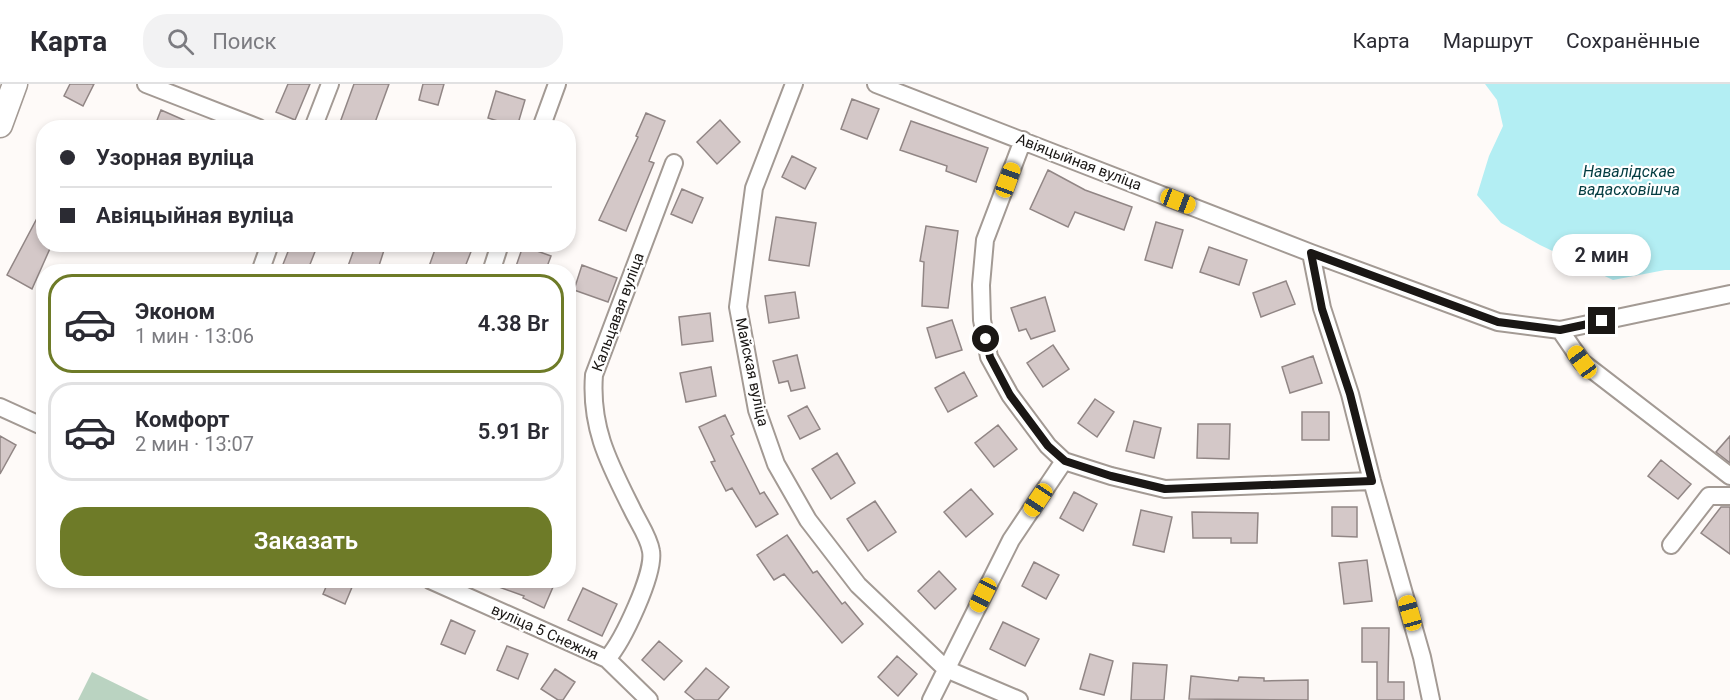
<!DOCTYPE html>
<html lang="ru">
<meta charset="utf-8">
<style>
:root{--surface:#fff;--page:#f2f2f3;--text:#2b2b33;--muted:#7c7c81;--line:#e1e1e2;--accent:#6e7b28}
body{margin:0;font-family:Roboto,sans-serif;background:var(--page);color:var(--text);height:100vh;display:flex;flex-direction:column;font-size:22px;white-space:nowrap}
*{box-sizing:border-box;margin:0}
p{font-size:20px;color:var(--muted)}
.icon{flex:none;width:33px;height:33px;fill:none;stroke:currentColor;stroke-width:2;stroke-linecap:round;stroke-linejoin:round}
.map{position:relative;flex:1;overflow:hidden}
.sheet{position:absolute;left:36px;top:180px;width:540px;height:324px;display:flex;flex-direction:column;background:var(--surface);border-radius:24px;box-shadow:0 3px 9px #0003}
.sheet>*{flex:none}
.guide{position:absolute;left:36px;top:36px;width:540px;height:132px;border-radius:24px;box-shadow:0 3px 9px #0003;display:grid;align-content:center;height:132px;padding:0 24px;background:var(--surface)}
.end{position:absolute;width:27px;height:27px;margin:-14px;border:8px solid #1a1715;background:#fff;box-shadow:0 0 0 3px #fff}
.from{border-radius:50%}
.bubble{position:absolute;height:42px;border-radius:21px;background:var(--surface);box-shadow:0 3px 9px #0003;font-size:20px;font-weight:600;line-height:42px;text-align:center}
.car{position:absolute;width:18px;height:36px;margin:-18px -9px;border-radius:8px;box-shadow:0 0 4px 2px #0007;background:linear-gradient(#f5c518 24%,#345 0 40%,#f5c518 0 76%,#345 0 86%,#f5c518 0)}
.guide b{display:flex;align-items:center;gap:21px;height:57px;font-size:22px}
.guide b+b{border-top:2px solid var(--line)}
.guide i{width:15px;height:15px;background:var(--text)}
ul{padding:10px 0 0;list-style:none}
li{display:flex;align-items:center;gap:18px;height:99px;margin:0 12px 9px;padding:0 12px;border:3px solid var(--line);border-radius:24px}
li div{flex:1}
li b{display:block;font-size:22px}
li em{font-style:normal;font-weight:600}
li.current{border-color:var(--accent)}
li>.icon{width:54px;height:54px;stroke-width:1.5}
.cta{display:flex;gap:12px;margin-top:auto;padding:12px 24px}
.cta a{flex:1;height:69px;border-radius:24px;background:var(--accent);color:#fff;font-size:24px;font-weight:600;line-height:69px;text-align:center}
header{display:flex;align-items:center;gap:36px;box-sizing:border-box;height:84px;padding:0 30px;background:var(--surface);border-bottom:2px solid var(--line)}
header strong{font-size:28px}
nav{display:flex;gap:33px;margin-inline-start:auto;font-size:21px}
.search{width:420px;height:54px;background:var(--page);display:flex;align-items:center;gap:15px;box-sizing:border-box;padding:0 21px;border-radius:24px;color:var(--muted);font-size:22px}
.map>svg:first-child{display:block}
</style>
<header>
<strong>Карта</strong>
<div class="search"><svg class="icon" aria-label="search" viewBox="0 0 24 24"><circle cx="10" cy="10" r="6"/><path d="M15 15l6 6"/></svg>Поиск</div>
<nav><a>Карта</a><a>Маршрут</a><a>Сохранённые</a></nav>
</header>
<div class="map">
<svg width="1730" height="616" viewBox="0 0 1730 616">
<rect width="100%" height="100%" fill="#fefaf8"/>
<path fill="#bad3c1" d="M 92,588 L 149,616 L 78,616 Z"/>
<path fill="#b3eef3" d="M 1485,0 L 1730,0 L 1730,186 L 1665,186 L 1613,196 L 1540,161 L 1501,139 L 1477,111 L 1489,72 L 1503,42 L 1497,16 Z"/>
<path fill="#d4c8c8" stroke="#918685" stroke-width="1.5" d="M 70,0 L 94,0 L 83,22 L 64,12 Z
M 288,0 L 310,0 L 295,36 L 276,28 Z
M 354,0 L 389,0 L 373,44 L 338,44 Z
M 423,0 L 444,0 L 438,21 L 419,16 Z
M 496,7 L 525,16 L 517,43 L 488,34 Z
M 852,15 L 879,25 L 867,55 L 841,45 Z
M 161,26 L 202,44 L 154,44 Z
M 646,29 L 665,37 L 649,77 L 654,79 L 626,147 L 599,136 L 638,53 L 636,52 Z
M 720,36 L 740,58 L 717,80 L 697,58 Z
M 911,37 L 988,64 L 976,98 L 946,87 L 947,82 L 900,66 Z
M 792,72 L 816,84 L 805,105 L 782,93 Z
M 1048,86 L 1085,106 L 1132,123 L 1124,146 L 1075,128 L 1068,143 L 1030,125 Z
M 682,105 L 703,114 L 692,139 L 671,130 Z
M 44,121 L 44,160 L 52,160 L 32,205 L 7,191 Z
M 776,133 L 816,139 L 809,182 L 769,176 Z
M 1156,138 L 1183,146 L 1172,184 L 1145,176 Z
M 926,142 L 958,147 L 948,224 L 922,222 L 924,178 L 920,177 Z
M 291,160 L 318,160 L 307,188 L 280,188 Z
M 356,160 L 386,160 L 377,188 L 363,188 L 348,182 Z
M 437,160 L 474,160 L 463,188 L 427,188 Z
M 523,162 L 551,172 L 545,188 L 514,188 Z
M 1209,163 L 1247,176 L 1239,201 L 1200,188 Z
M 582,181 L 617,194 L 608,218 L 574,206 Z
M 1286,197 L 1295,220 L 1261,233 L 1253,209 Z
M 795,208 L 799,234 L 769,239 L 765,212 Z
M 1045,213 L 1055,247 L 1031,255 L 1026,245 L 1019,247 L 1011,224 Z
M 710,229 L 713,257 L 682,261 L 679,233 Z
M 952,236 L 962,266 L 936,274 L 927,244 Z
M 1053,261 L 1069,285 L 1043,303 L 1027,279 Z
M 797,271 L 805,304 L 791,307 L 788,297 L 779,299 L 773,277 Z
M 1313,272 L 1322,299 L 1290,309 L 1282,283 Z
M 711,283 L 716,312 L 686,318 L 680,289 Z
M 964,288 L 977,312 L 948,328 L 935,304 Z
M 1095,315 L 1114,328 L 1097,353 L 1078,339 Z
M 807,322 L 820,345 L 800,355 L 788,332 Z
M 1302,328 L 1329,328 L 1329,356 L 1302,356 Z
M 725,331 L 734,350 L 731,352 L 760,410 L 764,408 L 778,430 L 756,443 L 732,404 L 726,407 L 711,378 L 715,377 L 699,343 Z
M 1134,337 L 1161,344 L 1154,374 L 1126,367 Z
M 1198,340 L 1230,340 L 1229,375 L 1197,374 Z
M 998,341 L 1017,365 L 994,383 L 975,359 Z
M 0,352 L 16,361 L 0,390 Z
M 1730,352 L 1730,379 L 1716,368 Z
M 837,369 L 855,399 L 831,415 L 812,385 Z
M 1661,376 L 1691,400 L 1678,415 L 1648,392 Z
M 971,405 L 993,430 L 966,453 L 944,428 Z
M 1074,408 L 1097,420 L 1083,447 L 1060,434 Z
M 875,417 L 896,448 L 868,467 L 847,435 Z
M 1332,423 L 1357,423 L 1357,453 L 1332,452 Z
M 1721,423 L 1730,423 L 1730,470 L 1701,449 Z
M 1141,426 L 1172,433 L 1164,468 L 1133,461 Z
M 1192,428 L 1258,429 L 1257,459 L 1231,459 L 1231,454 L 1193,454 Z
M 787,451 L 813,489 L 817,487 L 842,520 L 845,518 L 863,540 L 842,559 L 784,490 L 774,496 L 757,471 Z
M 1367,476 L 1372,517 L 1344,520 L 1339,479 Z
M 1034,478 L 1059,491 L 1046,515 L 1022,502 Z
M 939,487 L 956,505 L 935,525 L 918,507 Z
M 329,496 L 355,496 L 345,520 L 323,510 Z
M 486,496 L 556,496 L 544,524 L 523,514 L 524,512 L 485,498 Z
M 583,504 L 617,520 L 602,552 L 568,536 Z
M 451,536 L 475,547 L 465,570 L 441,560 Z
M 1003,538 L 1039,555 L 1025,582 L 990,565 Z
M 1362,544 L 1389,544 L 1388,598 L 1404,598 L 1404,616 L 1377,616 L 1377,578 L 1362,578 Z
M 659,557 L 682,577 L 664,596 L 642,576 Z
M 507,562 L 528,570 L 518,595 L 497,586 Z
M 1090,570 L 1113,577 L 1104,611 L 1080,605 Z
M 897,572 L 917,590 L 898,612 L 878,593 Z
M 1133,579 L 1167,581 L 1164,616 L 1131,616 Z
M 706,584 L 729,603 L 718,616 L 695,616 L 685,608 Z
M 555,585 L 575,598 L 563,616 L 558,616 L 541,605 Z
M 1191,592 L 1238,597 L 1239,593 L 1264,594 L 1264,597 L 1308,596 L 1308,616 L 1189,615 Z"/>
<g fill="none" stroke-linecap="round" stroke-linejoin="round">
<g stroke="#a39a94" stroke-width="20">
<path id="minor" d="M 146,0 L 259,44
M 794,0 L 754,104 L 738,223 L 757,326 L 776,380 L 808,436 L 858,501 L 946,585 L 1019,616
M 876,0 L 1311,169 L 1498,238 L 1560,246 L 1730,210
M 313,44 L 330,0
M 541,44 L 557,0
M 1023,56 L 985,156 L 981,201 L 982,236 L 989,273 L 1010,311 L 1048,362 L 1064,377 L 1111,392 L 1165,405 L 1372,397
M 1311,169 L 1322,224 L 1350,310 L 1372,397 L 1422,573 L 1431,616
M 260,188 L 270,160
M 491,188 L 500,160
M 1560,246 L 1582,278 L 1730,392
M 0,323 L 44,343
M 1671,461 L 1709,412 L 1730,412
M 430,496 L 607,575 L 649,616
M 607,575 C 623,557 655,489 651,467 C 649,453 638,438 632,425 C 609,379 590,344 594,291 L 674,79
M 931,616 L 1011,456 L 1064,377"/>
</g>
<g stroke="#a39a94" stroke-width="27">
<path id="secondary" d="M 0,41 L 15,0"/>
</g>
<use href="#minor" stroke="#fff" stroke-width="16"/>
<use href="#secondary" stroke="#fff" stroke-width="24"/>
</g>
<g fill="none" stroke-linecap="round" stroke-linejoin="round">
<path stroke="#1a1715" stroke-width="8" d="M 986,255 L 990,273 L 1010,311 L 1048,362 L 1065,377 L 1111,392 L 1165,405 L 1372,397 L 1350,310 L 1322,225 L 1311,169 L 1498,238 L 1560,246 L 1602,237"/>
</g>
<g text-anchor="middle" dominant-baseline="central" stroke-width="4.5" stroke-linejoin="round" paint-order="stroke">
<g font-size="15" fill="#1a1715" stroke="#fff">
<text transform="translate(1079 78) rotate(21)">Авіяцыйная вуліца</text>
<text transform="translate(618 228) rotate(-70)">Кальцавая вуліца</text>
<text transform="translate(752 288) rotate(78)">Майская вуліца</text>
<text transform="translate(545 548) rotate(24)">вуліца 5 Снежня</text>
</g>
<g font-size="16" font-style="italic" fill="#033c41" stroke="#fff">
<text x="1629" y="87">Навалідскае<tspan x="1629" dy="18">вадасховішча</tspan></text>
</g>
</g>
</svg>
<i class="end from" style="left:986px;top:255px"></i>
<i class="end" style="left:1602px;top:237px"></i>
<div class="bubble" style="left:1552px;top:150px;width:99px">2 мин</div>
<i class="car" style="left:1008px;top:96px;rotate:20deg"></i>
<i class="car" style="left:1178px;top:117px;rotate:111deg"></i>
<i class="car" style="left:1582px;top:278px;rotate:324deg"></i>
<i class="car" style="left:1038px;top:416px;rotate:214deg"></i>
<i class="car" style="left:983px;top:511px;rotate:207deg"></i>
<i class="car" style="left:1410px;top:529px;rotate:344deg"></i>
<div class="guide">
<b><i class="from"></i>Узорная вуліца</b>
<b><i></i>Авіяцыйная вуліца</b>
</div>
<section class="sheet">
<ul>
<li class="current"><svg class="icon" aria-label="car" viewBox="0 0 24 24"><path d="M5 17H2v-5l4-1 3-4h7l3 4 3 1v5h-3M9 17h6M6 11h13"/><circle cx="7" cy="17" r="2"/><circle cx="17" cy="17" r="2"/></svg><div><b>Эконом</b><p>1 мин · 13:06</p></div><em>4.38 Br</em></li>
<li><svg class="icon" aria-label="car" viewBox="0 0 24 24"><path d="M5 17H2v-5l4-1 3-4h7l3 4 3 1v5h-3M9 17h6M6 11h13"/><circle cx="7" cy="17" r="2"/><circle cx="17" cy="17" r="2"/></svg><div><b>Комфорт</b><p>2 мин · 13:07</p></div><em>5.91 Br</em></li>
</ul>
<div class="cta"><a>Заказать</a></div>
</section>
</div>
